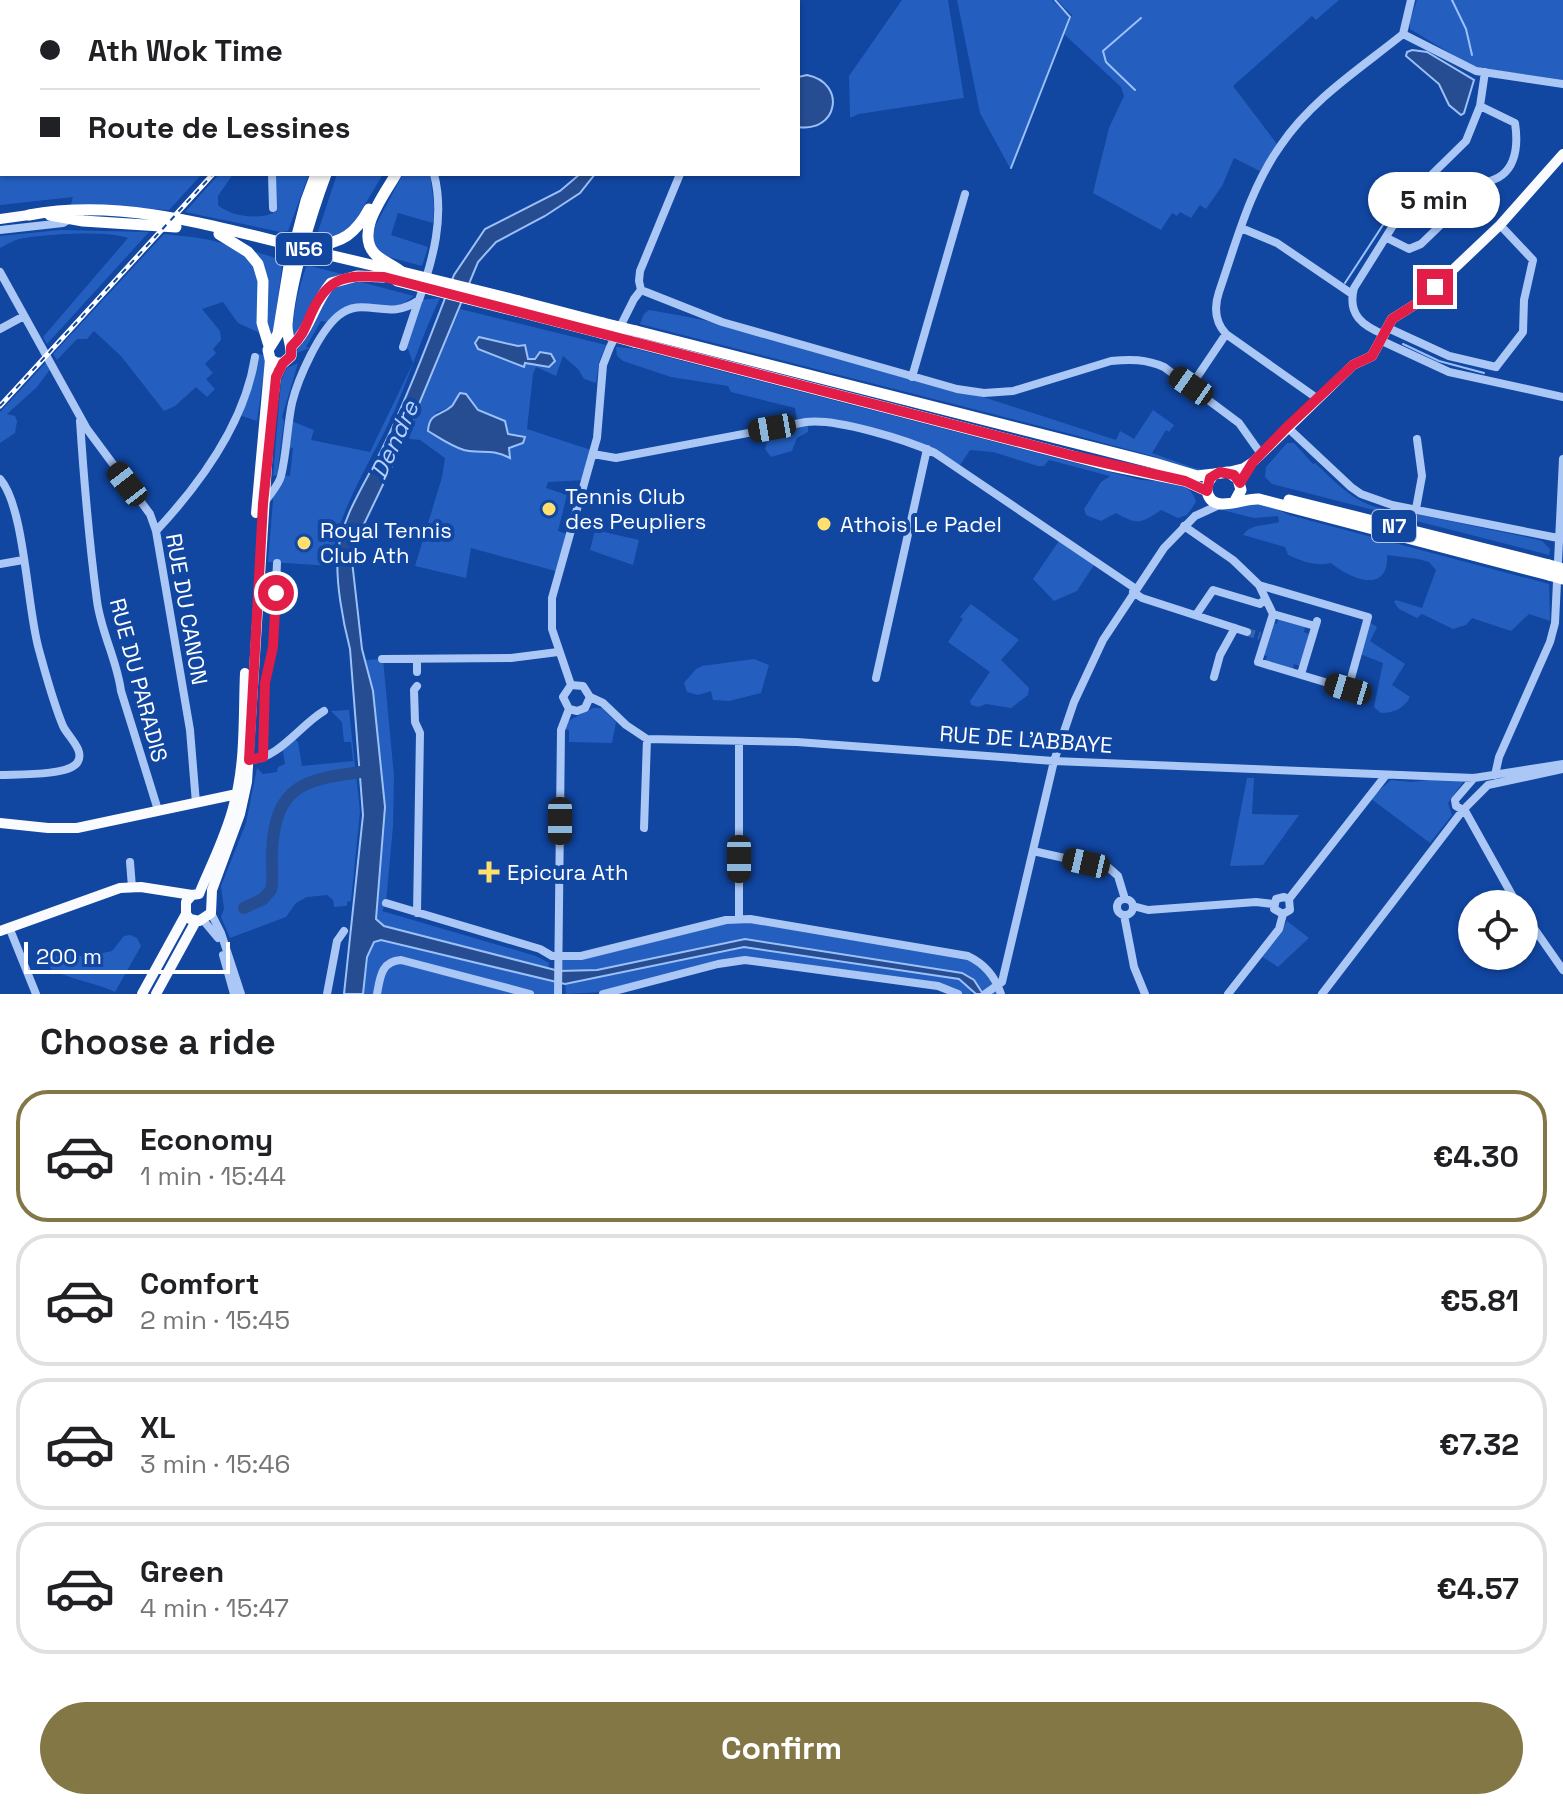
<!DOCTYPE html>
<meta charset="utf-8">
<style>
:root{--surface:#fff;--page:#f2f2f2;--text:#202124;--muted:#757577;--line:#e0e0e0;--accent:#847746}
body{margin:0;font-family:"Space Grotesk",sans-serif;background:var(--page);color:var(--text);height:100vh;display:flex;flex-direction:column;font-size:30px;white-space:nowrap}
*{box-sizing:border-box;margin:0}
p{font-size:26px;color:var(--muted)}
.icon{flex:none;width:44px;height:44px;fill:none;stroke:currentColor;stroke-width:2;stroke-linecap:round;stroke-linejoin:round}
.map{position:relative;height:994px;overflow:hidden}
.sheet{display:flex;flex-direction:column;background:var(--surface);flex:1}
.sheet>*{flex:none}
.top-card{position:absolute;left:0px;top:0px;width:800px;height:176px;box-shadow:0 2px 6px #0004;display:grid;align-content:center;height:176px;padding:0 40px;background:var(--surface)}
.tools{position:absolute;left:1458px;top:890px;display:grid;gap:16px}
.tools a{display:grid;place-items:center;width:80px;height:80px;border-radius:50%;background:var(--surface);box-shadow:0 2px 6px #0004;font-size:40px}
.scale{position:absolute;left:24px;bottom:20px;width:206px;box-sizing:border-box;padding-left:8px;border:4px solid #fff;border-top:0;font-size:22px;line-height:28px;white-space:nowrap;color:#fff;-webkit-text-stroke:6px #1146a1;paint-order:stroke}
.end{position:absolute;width:36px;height:36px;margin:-18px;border:10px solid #e11d48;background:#fff;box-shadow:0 0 0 4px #fff}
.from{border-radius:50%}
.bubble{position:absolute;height:56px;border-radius:28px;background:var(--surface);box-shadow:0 2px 6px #0004;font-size:26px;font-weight:800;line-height:56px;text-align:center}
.car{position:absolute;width:24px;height:48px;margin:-24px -12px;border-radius:10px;box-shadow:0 0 6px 2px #0007;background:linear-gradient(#222 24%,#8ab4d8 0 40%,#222 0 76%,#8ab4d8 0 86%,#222 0)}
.top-card b{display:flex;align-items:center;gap:28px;height:76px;font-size:30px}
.top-card b+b{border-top:2px solid var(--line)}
.top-card i{width:20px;height:20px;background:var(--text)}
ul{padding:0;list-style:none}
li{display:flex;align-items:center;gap:24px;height:132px;margin:0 16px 12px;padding:0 24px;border:4px solid var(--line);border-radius:32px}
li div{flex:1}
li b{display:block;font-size:30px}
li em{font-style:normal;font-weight:800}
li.active{border-color:var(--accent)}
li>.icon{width:72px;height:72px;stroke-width:1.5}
h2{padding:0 40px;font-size:36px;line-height:96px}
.primary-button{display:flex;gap:16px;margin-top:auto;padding:16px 40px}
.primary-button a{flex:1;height:92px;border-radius:48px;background:var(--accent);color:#fff;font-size:32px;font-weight:800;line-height:92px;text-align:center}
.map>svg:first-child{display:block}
</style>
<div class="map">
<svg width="1563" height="994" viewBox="0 0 1563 994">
<rect width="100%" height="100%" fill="#1146a1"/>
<path fill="#245fc0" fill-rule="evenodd" d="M 0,0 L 191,0 L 2,2 L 2,174 L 202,174 L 169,210 L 71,204 L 73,197 L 0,205 Z
M 902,0 L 948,0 L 964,98 L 859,114 L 850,118 L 849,76 Z
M 957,0 L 1052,0 L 1067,15 L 1068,19 L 1010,168 L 980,113 Z
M 1057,0 L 1339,0 L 1316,20 L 1312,16 L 1233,86 L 1277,144 L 1260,171 L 1234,158 L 1222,186 L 1206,209 L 1200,205 L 1191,218 L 1180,212 L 1177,216 L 1172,213 L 1161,230 L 1093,193 L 1109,128 L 1124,96 L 1121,87 L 1064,34 L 1072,15 Z
M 1417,0 L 1563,0 L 1563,80 L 1478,68 L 1468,64 L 1410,29 L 1410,21 Z
M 219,174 L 233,174 L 218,196 L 218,205 C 229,216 258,220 273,213 L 275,174 L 309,174 L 288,231 L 281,232 L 185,212 Z
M 337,174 L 383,174 L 348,233 L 315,241 Z
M 403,174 L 430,174 L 434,206 L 433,223 L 398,213 L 391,235 L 428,247 L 422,266 L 381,255 L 377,251 L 371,234 Z
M 60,230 L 149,232 L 47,344 L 43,337 L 128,238 C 109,230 46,234 24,238 C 15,239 8,244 0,248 L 0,236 Z
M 164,234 C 195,238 247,238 257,275 C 262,292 260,315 260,333 L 238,323 L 223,302 L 202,309 L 220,331 L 221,340 L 213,349 L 216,353 L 205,364 L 213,373 L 206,379 L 215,389 L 207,397 L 196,387 L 175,406 L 164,411 L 121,356 L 94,331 L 87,339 L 77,339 L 57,360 L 53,354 Z
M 249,250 L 283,260 L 273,336 L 266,330 L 266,281 Z
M 310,266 L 346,275 L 336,278 L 293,342 C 291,316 298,292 306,267 Z
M 357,281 L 414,296 L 398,308 L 361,304 L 327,322 L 321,321 L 306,347 L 310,348 L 296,353 L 333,286 Z
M 440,298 C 422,335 410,375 394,412 C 375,455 331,521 332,566 L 268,562 L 274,488 L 281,475 L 290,476 L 293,448 L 285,447 L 289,420 L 314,430 L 311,440 L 370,452 L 413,363 L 408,349 L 403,347 L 420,300 Z
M 460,309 L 606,345 L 599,362 L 596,383 L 584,379 L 578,369 L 563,356 L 556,376 L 536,367 L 533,374 L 527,429 L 594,451 L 586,480 L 548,482 L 546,488 L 567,495 L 558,531 L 570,535 L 559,572 L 471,548 L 466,578 L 415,566 L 442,477 L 445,458 L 420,440 L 410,439 L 407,435 ZM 469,399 L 478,410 L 504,421 L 508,434 L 520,435 L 517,445 L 509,448 L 509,458 C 499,452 486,447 474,451 L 435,413 Z
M 649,310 C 806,336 964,391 1116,440 L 1120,431 L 1134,439 L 1153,410 L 1174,425 L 1169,432 L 1166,430 L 1152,453 L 1194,468 L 1207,470 L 1197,471 L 1178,468 L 1156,457 L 1063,432 L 640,324 L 644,314 Z
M 616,347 L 636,349 L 1141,480 C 1160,482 1191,479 1196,502 L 1187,515 L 1178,518 L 1161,510 C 1140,524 1138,525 1116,513 L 1101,521 L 1086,515 L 1084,509 L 1101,482 L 1110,476 L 1049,460 L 1044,466 L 1038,466 L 993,452 L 970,450 L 958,468 C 920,444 853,424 808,423 L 808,432 L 797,438 L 792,451 L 771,457 L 765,449 L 772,428 L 797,423 L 795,408 L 731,392 L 728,386 L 671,377 L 623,361 L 617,356 Z
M 259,354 L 266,356 L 257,421 L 239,415 L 255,357 Z
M 47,361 L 51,368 L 37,387 L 7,414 L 15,416 L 17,421 L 15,433 L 0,443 L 0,412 Z
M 298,363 L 282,417 L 284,421 L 277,475 L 273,476 L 281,380 L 287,368 Z
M 1287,443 L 1294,443 L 1313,464 L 1315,463 C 1336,483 1361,510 1392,509 L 1535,539 L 1542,541 L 1550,549 L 1549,555 L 1272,484 L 1265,477 L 1266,467 Z
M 1249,501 L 1272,507 L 1289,515 L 1549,584 L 1550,621 L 1529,614 L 1511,631 L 1472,618 L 1466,625 L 1453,629 L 1422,614 L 1417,618 L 1399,609 L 1394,602 L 1396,600 L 1422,608 L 1436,570 L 1429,562 L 1418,559 L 1387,555 C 1389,595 1350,579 1331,563 C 1317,567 1302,561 1288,555 L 1285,547 L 1243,535 C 1250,523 1267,526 1279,522 L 1278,516 L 1254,518 L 1218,509 L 1227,509 Z
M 595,530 L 639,540 L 633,565 L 590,550 Z
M 1061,538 L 1096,562 L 1077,591 L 1054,601 L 1033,579 Z
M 971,604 L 1019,640 L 1001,660 L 1029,688 L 1028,695 L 1011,708 L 986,704 L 978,707 L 971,705 L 970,701 L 990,672 L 948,642 L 963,619 L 960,617 Z
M 1278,619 L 1305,627 L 1304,632 L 1309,634 L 1300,666 L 1294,664 L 1293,669 L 1266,661 L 1267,656 L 1262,655 L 1272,622 L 1277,624 Z
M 1367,621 L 1377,627 L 1370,641 L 1405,664 L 1392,685 L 1410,697 C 1404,709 1393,713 1381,713 L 1374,707 L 1383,663 L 1360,654 Z
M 383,659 L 394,776 L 393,826 L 386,903 L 382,911 L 536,956 L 549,963 L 548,969 L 384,926 L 376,919 L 385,807 L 373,691 L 366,660 Z
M 754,659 L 769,665 L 761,693 L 729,701 L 713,700 L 711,691 L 698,695 L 687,692 L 684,683 L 696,669 L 702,666 Z
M 593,708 L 602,708 L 616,722 L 612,743 L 569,742 L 569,730 L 565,729 L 568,721 Z
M 349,710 L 360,811 L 351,901 L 347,902 L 347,906 L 334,907 L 333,900 L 327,895 L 307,897 L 296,903 L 286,917 L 230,938 L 221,917 L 224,909 L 221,886 L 246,823 L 257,768 L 263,774 L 277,772 L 278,767 L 285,764 L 282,745 L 292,736 L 298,742 L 302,766 L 353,761 L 351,742 L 344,742 L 342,722 L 331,711 Z
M 1247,778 L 1254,778 L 1252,814 L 1299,815 L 1263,865 L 1230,866 Z
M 1438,779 L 1464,781 L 1448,803 L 1452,815 L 1430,843 L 1370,798 L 1391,780 L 1411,782 Z
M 739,918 L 980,961 L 1001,994 L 983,994 L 974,980 L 962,973 L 745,939 L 597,970 L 559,971 L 559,957 Z
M 1287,921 L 1309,938 L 1278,967 L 1261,956 Z
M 130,935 L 137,938 L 141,946 L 115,992 C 94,982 71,980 51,969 L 48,960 L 65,952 L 84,957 L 112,951 L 124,936 Z
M 381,940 L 558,982 L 558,994 L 363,994 L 367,957 L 374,942 Z
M 744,947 L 960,979 L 973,990 L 970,994 L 961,994 L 954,988 L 938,984 L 745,958 L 601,992 L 566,994 L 565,984 Z"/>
<path fill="#264c91" stroke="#9cc0f8" stroke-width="2" d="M 1412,50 L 1427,52 L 1474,80 L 1464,113 L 1461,115 L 1449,105 L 1439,84 L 1406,56 L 1407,52 Z
M 807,75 C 847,83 838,133 798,127 L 798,77 Z
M 580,174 L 595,174 L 580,193 L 545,216 L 496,242 L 478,262 L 402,445 L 353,547 L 352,561 L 362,649 L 373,691 L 385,807 L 376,919 L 384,926 L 559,971 L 597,970 L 745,939 L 962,973 L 974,980 L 983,994 L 976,994 L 959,979 L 744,947 L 565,984 L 381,940 L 374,942 L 367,957 L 363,994 L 344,994 L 363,815 L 350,649 C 343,622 335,580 338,552 C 342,516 366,482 381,451 C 409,394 431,334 454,275 L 485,229 L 560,191 Z
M 479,337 L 518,346 L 525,345 L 528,359 L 535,359 L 540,352 L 551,354 L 555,361 L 549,367 L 525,363 L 524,367 L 478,349 L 475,343 Z
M 460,393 L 466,394 L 478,410 L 505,421 L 508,434 L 525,437 L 523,443 L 509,448 L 510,458 C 491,448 481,454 464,450 C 451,446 440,438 428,431 C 429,412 441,416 452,406 C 453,405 459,394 460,393 Z"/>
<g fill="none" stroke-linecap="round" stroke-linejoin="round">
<path stroke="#9cc0f8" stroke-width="2" d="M 1452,0 L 1466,29 L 1472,55
M 1135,90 L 1106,62 L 1103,51 L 1141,18
M 1011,168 L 1070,17 L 1055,0
M 1345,283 L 1413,179
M 1403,344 L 1439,361 L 1484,373"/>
<path stroke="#264c91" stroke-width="12" d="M 244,908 L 263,899 L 271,890 C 274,877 271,865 272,852 C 275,781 309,779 369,771"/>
<path stroke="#3562af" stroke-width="8" stroke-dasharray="8 4" stroke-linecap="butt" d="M 1247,632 L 1260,636"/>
<path stroke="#aac7f5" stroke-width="8" d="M 528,0 L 529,2
M 751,2 L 752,0
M 1403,34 L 1411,0
M 272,174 L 273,208
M 1241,228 L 1277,243 L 1352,294
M 0,230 L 63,223 L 70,219
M 1387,238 L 1409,249 L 1421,244 L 1485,182 C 1515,177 1519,149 1515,123 L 1480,106
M 0,272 L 87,429 L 150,514 L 156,531 L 190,730 L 196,803
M 641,290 L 722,322 L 957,389 L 984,393 L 1013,391 L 1111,361 C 1130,359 1146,359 1164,367 L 1239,423 L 1261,454
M 641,290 L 639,281 L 640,271 L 680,174
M 1388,328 L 1449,356 L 1496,367
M 0,329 L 24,316
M 1385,335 C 1363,326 1347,315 1354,288 L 1414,192 L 1466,141 L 1480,106 L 1485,72
M 1382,341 L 1449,372 L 1563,397
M 403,347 L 418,302
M 1496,367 L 1523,332 L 1524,300 L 1533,260 L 1500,225
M 912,377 L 965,194
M 1191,386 L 1226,334
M 1318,399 L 1226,334 C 1215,322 1214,307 1219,292 C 1236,243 1250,188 1281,145 C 1312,99 1361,68 1403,34 L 1476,71 L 1563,84
M 80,421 C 84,481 89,541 97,601 C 101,632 117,660 121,691 L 158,810
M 1287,427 L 1351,487 L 1361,494 L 1392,505 L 1558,538
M 593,454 L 616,458 L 806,422 C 836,418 907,440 935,453 L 1136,589
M 265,502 C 270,494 279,485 281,476 C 287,452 287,426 292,403 C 298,378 319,332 338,316 C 364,294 387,323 419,300 C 433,259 445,217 434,174
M 1416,509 L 1422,476 L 1417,439
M 1184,526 L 1233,560 L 1259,585 L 1273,614 L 1258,662 L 1348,689 L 1368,617 L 1259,585
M 156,531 C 200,484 245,422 255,357
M 0,564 L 23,560
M 1133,592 L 1142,598 L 1247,632
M 1273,614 L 1315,626
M 1196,615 L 1213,590 L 1260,604 L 1265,599
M 382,659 L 511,658 L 558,652
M 417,659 L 417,672
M 1301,674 L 1317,621
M 1214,677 L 1220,655 L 1235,628
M 876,678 L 927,449
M 571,685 L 552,629 L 552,598 L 597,438 L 603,365 L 610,347 L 634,299 L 641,290
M 571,685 L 583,686 L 590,697
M 417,686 L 414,690 L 415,722 L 420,733 L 417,913
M 590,697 L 603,703 L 626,725 L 647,739 L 797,742 L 1054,761 L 1474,778 L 1563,764
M 569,709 L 577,711 L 585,708 L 590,697
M 569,709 L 563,697 L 571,685
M 263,757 L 265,683 L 273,647 L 277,563
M 249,760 C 278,760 301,724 324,711
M 0,775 C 16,774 67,776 77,763 C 86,751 68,737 63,726 C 53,702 46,675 39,650 C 27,610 25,507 0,479
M 1495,775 L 1499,757 L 1550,642 L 1555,623 L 1563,459
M 1464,809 L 1517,904
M 1463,810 L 1456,806 L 1455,800 L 1474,778
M 644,828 L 647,739
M 1033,851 L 1109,868 L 1118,876 L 1125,899
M 130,862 L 132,887
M 1289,899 L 1284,897 L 1276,899 L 1274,909 L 1283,914 L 1290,910 L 1289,899 L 1292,895 L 1386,775
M1117 907a8 8 0 1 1 16 0a8 8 0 1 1-16 0Z
M 386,903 L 540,949 L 552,956 L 581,956 L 726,920 L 750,919 L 968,956 C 985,964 995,976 1001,994
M 1133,906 L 1148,910 L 1256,902 L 1273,904
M 211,913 L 221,933 L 241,994
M 1524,914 L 1563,970
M 1124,915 L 1134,967 L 1145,994
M 739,918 L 739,741
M 203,920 L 218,938
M 9,927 L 36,994
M 223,955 L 234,994
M 327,994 L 337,941 L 344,931
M 377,994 C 380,978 381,961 401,960 L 530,994
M 558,994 L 561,730 L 569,709
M 603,994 L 718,964 L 745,960 L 938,986 L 958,994
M 985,994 L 1002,982 L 1054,761 L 1074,702 L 1103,640 L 1164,548 L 1195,516 L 1219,505
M 1228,994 L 1279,929 L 1283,914
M 1322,994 L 1463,810 L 1488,785 L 1563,769"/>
<path stroke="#f9fbff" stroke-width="10" d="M 0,219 L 29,215
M 1228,472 L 1244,468 L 1253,462 L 1353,365 L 1372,356 L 1392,319 L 1419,302 L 1500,225 L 1563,154
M 256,513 L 270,359
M 0,823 L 48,828 L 77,828 L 237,794 L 241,796
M 186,914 L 190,919 L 199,921 L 211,913 L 212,890 L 240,814 L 247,782 L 269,433 L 276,377 L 283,363
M 186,914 L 186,902 L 192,895 L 199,894 C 211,865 225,838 233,808 C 246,764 243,717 245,673
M 0,931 L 120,888 L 141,887 L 192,895
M 142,994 L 186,914
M 156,994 L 196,921"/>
<path stroke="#fff" stroke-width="11" d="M 440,0 L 442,2
M 482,2 L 484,0
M 316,174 L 306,201 L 289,266 L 278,334 L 268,350 L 270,359 L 276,363 L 283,363 L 291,356 C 292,345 287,337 287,325 C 290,283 311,214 326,174
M 396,174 C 385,194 354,232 375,254 C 382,261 393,265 402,272
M 29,215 C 116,199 203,223 287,244
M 50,215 L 83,221 L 176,227
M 219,234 L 248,252 L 258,264 L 263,281 L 262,323 L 269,346
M 314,245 C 342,244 356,233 369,209
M 312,251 L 397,271
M 519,301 L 603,323
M 516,311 L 601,333
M 636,331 L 1154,463 L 1197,476 L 1214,474
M 634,342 L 1107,465 L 1185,481 L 1207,491
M 291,347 C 310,330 314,303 331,283 L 357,276 L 384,277
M 1289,500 L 1549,565
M 1235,501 L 1241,490 L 1238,479 L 1228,472 L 1214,474 C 1210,479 1206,484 1207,491 C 1212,516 1243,497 1259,499 L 1549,575"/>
<g stroke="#fff" stroke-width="5">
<path id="rail" d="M 372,2 L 374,0
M 0,406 L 213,174"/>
</g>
<use href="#rail" stroke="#1146a1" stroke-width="2" stroke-dasharray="6" stroke-linecap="butt"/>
<path stroke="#fff" stroke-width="11" d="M 287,244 L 314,245
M 285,251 L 310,257
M 402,272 L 519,301
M 397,281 L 516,311
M 603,323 L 636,331
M 601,333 L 634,342
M 1549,565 L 1563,569
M 1549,575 L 1563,579"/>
</g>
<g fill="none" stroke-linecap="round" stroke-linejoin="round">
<path stroke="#e11d48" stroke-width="10" d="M 276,593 L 273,647 L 265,683 L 263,757 L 249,760 L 263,504 L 276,377 L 283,363 L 291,356 L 291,347 C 302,337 305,328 311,314 C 328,276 345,275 384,277 L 1074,456 L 1185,481 L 1207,491 L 1210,478 L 1220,472 L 1234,475 L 1240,483 L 1253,462 L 1287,427 L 1353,365 L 1372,356 L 1392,319 L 1419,302 L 1435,287"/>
</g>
<g fill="#ffe06f" stroke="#1146a1" stroke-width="3">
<circle cx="549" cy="509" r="8"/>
<circle cx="824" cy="524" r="8"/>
<circle cx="304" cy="543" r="8"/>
<path d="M485 860h8v8h8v8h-8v8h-8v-8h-8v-8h8z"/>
</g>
<g text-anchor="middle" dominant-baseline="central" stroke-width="8" stroke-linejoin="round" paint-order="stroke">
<g fill="#1146a1" stroke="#b8c8e3" stroke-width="2">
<rect x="276" y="233" width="56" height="32" rx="6"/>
<rect x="1372" y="510" width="44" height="32" rx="6"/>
</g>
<g font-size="20" font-weight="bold" fill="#fff">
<text x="304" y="249">N56</text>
<text x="1394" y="526">N7</text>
</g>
<g font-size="22" fill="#fff" stroke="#1146a1" text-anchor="start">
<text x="565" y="496">Tennis Club<tspan x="565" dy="25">des Peupliers</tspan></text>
<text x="840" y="524">Athois Le Padel</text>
<text x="320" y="530">Royal Tennis<tspan x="320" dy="25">Club Ath</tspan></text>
<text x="507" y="872">Epicura Ath</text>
</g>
<g font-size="22" fill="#fff" stroke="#1146a1">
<text transform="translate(187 609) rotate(80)">RUE DU CANON</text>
<text transform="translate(139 680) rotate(75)">RUE DU PARADIS</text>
<text transform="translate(1026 739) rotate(4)">RUE DE L'ABBAYE</text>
</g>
<g font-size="24" font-style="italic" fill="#b7d1fb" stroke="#1146a1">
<text transform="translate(394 440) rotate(-65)">Dendre</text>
</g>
</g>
</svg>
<div class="tools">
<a><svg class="icon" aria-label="locate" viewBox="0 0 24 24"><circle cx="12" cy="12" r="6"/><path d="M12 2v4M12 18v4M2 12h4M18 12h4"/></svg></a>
</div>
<div class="scale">200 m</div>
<i class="end from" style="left:276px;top:593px"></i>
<i class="end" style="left:1435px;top:287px"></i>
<div class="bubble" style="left:1368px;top:172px;width:132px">5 min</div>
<i class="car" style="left:1191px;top:386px;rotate:305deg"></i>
<i class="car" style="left:772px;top:428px;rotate:260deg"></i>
<i class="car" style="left:127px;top:484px;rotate:322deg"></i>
<i class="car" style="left:1348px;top:689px;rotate:287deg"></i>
<i class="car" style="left:560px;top:821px;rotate:180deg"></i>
<i class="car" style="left:739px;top:859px;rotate:180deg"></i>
<i class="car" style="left:1086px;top:863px;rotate:283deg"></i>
<div class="top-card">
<b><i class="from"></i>Ath Wok Time</b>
<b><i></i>Route de Lessines</b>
</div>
</div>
<section class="sheet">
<h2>Choose a ride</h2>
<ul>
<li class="active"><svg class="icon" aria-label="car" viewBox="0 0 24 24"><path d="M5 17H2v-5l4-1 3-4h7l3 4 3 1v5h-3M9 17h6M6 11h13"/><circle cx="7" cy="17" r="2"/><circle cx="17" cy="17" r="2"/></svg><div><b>Economy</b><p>1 min · 15:44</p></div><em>€4.30</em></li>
<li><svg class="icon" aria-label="car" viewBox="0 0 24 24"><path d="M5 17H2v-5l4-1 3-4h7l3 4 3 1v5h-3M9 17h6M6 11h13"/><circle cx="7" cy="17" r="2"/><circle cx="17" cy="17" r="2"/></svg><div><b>Comfort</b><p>2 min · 15:45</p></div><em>€5.81</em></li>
<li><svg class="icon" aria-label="car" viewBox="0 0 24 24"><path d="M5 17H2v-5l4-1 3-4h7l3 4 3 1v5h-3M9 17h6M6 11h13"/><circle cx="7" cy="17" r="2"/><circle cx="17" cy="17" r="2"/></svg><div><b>XL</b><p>3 min · 15:46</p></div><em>€7.32</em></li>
<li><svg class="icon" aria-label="car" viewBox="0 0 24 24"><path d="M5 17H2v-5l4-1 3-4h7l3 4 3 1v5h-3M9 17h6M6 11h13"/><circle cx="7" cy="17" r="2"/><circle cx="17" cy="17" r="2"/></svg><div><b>Green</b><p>4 min · 15:47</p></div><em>€4.57</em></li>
</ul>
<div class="primary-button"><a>Confirm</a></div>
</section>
